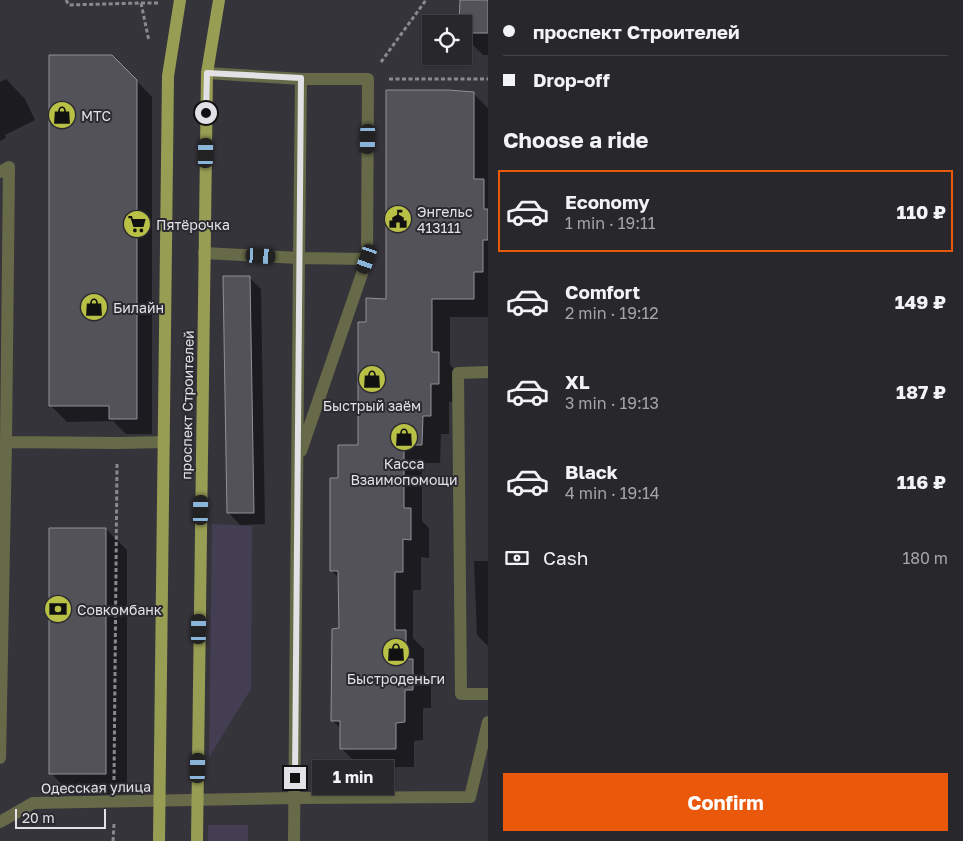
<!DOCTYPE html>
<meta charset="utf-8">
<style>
:root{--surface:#28272c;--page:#302f34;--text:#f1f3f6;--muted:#a5a5a9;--line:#444448;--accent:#ea580c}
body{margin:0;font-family:"Golos Text",sans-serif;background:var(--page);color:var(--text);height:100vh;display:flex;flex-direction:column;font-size:19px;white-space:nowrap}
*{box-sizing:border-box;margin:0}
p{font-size:16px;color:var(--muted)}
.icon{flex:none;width:28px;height:28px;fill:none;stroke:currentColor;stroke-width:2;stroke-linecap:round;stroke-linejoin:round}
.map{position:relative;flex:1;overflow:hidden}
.details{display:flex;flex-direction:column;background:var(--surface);width:475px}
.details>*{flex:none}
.top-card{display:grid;align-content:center;height:110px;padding:0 15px;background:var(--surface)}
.tools{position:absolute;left:422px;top:15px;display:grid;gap:10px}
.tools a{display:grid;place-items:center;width:50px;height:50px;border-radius:0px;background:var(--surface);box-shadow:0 1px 4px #0004,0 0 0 1px var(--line);font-size:25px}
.scale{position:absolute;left:15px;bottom:12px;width:91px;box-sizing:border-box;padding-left:5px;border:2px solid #e2e1e5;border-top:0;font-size:14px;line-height:18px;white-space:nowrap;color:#e2e1e5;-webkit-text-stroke:4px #2c2a31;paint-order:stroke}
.end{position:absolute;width:22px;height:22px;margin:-11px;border:6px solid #e2e1e5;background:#111;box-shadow:0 0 0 2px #111}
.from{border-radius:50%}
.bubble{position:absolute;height:35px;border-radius:0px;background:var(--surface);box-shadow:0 1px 4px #0004,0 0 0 1px var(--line);font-size:16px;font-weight:700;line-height:35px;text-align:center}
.car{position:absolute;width:15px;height:30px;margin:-15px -8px;border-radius:6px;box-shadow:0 0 4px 1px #0007;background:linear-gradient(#222 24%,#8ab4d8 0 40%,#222 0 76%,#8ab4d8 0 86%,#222 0)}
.top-card b{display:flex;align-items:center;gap:18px;height:48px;font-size:19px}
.top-card b+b{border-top:1px solid var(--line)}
.top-card i{width:12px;height:12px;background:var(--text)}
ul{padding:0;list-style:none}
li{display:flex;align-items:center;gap:15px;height:82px;margin:0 10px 8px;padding:0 5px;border:2px solid transparent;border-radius:0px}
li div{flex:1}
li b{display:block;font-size:19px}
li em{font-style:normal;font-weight:700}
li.current{border-color:var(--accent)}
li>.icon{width:45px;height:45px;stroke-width:1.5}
h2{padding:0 15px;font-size:22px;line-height:60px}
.pay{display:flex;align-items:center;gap:12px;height:55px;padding:0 15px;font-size:19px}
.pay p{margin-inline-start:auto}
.cta{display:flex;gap:10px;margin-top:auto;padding:10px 15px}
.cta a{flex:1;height:58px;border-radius:0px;background:var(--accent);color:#fff;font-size:20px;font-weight:700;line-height:58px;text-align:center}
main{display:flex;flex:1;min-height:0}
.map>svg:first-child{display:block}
</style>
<main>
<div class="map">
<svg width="488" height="841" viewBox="0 0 488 841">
<rect width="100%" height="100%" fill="#36343b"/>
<path fill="#443e53" d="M 212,524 L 252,526 L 251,689 L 209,757 Z
M 208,825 L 248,825 L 248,841 L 208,841 Z"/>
<path fill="#0007" d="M 461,0 L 488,0 L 488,55 L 483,55 L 464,36 L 464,24 Z
M 128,72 L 152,97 L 152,434 L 126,434 L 113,421 L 67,422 L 51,406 Z
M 6,79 L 25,99 L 35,120 L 5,135 L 6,138 L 0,141 L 0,82 Z
M 473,93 L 488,108 L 488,317 L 450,317 L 450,365 L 457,372 L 457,402 L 449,402 L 449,434 L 441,434 L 440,463 L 422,463 L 422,521 L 429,528 L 429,558 L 421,557 L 421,590 L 413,590 L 413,638 L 424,649 L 424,672 L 431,679 L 431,708 L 423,708 L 423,740 L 414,741 L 414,767 L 360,767 L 341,748 L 341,729 L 333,721 L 340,630 L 340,579 L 331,570 L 339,479 L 359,447 L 367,323 L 387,300 Z
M 249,277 L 261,289 L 265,524 L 240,525 L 229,513 Z
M 106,529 L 127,550 L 127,794 L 72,795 L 51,773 Z
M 474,561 L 488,561 L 488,646 L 477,635 Z"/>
<path fill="#545259" stroke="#918f98" d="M 460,0 L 488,0 L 488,33 L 464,33 L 464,24 L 459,24 Z
M 49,55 L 112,55 L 137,80 L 137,419 L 109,419 L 109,406 L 49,406 Z
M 386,90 L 448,90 L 474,92 L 474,179 L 484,179 L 484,209 L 488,209 L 488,240 L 483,240 L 483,272 L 474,272 L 474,299 L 432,299 L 432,352 L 439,352 L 439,384 L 431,384 L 431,416 L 423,416 L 422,445 L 404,445 L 404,508 L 411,508 L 411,540 L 403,539 L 403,572 L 395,572 L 395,630 L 406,630 L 406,659 L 413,659 L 413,690 L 405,690 L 405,722 L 396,723 L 396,749 L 340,749 L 340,721 L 331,721 L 332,629 L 339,628 L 338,571 L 330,571 L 330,478 L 338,478 L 338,445 L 358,445 L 358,322 L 366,322 L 366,298 L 386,299 Z
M 223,276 L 250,276 L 254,513 L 227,513 Z
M 49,528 L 106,528 L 106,774 L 49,774 Z"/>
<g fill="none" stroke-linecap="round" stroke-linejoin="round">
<path stroke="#8b898f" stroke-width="3" stroke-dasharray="4 2.5" stroke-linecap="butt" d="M 66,0 L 69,5 L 141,3 L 149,41
M 141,3 L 158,3
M 381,62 L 426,0
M 389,79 L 488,79
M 114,780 L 117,464
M 113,841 L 114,824"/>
<path stroke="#676a48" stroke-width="12" d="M 207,73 L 301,79 L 368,79 L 367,259 L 299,258 L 301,79
M 0,172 L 9,167 L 6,442 L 118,443 L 164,442
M 204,253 L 299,258 L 294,841
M 488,372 L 458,373 L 461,694 L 488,694
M 301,451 L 367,259
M 0,758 L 6,442"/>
<path stroke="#676a48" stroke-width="12" d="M 0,822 L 33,803 L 295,798 L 470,797 L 488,722"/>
<path stroke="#989d54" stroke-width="12" d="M 159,841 L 168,76 L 180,0
M 197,841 L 207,73 L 219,0"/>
</g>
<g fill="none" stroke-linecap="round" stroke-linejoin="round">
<path stroke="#e2e1e5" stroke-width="6" d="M 206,113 L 207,73 L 301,78 L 295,778"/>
</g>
<defs>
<g id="shop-disc" transform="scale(1.4375)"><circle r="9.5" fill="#b9c046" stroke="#2c2a31"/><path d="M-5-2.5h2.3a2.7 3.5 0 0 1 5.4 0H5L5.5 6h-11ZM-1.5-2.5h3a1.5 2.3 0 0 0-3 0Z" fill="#111"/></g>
<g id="civic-disc" transform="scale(1.4375)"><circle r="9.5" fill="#b9c046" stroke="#2c2a31"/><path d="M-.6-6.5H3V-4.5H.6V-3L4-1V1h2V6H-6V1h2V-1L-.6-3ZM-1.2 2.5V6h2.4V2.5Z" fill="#111"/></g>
<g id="supermarket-disc" transform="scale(1.4375)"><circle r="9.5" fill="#b9c046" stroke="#2c2a31"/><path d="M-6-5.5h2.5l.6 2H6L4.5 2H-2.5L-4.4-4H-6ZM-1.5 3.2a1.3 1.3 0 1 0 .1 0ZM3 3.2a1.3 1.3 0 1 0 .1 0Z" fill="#111"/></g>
<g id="bank-disc" transform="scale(1.4375)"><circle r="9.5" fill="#b9c046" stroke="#2c2a31"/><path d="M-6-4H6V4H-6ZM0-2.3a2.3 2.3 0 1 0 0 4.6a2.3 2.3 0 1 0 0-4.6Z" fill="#111"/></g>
</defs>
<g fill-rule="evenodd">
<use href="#shop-disc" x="62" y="115"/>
<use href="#civic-disc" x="398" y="219"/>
<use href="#supermarket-disc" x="137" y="224"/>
<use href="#shop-disc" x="94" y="307"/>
<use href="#shop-disc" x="372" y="379"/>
<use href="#shop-disc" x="404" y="437"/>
<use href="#bank-disc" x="58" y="609"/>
<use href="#shop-disc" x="396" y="652"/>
</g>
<g text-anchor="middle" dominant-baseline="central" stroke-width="4" stroke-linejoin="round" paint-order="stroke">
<g font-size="14" fill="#e2e1e5" stroke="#2c2a31" text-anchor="start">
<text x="81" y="115">МТС</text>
<text x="417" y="211">Энгельс<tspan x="417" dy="16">413111</tspan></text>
<text x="156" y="224">Пятёрочка</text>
<text x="113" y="307">Билайн</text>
<text x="372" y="405" text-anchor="middle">Быстрый заём</text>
<text x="404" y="463" text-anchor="middle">Касса<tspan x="404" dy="16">Взаимопомощи</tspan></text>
<text x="77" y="609">Совкомбанк</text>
<text x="396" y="678" text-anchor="middle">Быстроденьги</text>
</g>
<g font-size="14" fill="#e2e1e5" stroke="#2c2a31">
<text transform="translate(187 405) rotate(-89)">проспект Строителей</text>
<text transform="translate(96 787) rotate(-1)">Одесская улица</text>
</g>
</g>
</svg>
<div class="tools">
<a><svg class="icon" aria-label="locate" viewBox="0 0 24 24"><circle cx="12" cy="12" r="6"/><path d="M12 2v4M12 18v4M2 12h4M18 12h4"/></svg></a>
</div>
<div class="scale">20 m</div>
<i class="end from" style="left:206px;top:113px"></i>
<i class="end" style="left:295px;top:778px"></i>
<div class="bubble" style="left:312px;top:760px;width:82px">1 min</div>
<i class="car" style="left:368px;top:139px;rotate:181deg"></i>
<i class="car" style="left:206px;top:153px;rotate:1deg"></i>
<i class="car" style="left:261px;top:256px;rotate:93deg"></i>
<i class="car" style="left:367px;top:259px;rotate:199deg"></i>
<i class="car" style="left:201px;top:510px;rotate:1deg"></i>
<i class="car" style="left:199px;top:629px;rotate:1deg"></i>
<i class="car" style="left:198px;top:768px;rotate:1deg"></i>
</div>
<section class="details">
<div class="top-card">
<b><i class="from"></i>проспект Строителей</b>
<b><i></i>Drop-off</b>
</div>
<h2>Choose a ride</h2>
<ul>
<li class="current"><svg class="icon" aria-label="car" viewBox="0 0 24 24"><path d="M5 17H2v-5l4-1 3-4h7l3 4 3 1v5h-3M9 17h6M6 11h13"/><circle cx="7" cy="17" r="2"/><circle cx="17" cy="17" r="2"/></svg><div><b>Economy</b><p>1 min · 19:11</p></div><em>110 ₽</em></li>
<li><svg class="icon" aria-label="car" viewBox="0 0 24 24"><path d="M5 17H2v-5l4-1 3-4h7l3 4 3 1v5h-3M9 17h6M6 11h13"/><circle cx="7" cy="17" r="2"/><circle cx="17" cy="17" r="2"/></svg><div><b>Comfort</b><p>2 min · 19:12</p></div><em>149 ₽</em></li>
<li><svg class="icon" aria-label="car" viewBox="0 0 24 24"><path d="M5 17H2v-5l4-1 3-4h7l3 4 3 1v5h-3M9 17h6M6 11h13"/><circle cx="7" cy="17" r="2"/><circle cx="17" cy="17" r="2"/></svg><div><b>XL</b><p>3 min · 19:13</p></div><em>187 ₽</em></li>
<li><svg class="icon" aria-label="car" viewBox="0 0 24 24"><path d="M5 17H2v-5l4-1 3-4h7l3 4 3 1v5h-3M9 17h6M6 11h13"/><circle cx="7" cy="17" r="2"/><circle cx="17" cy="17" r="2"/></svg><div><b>Black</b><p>4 min · 19:14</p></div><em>116 ₽</em></li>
</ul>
<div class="pay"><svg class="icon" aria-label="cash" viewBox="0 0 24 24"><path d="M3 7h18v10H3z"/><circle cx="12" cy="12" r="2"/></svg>Cash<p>180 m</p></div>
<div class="cta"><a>Confirm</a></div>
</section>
</main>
